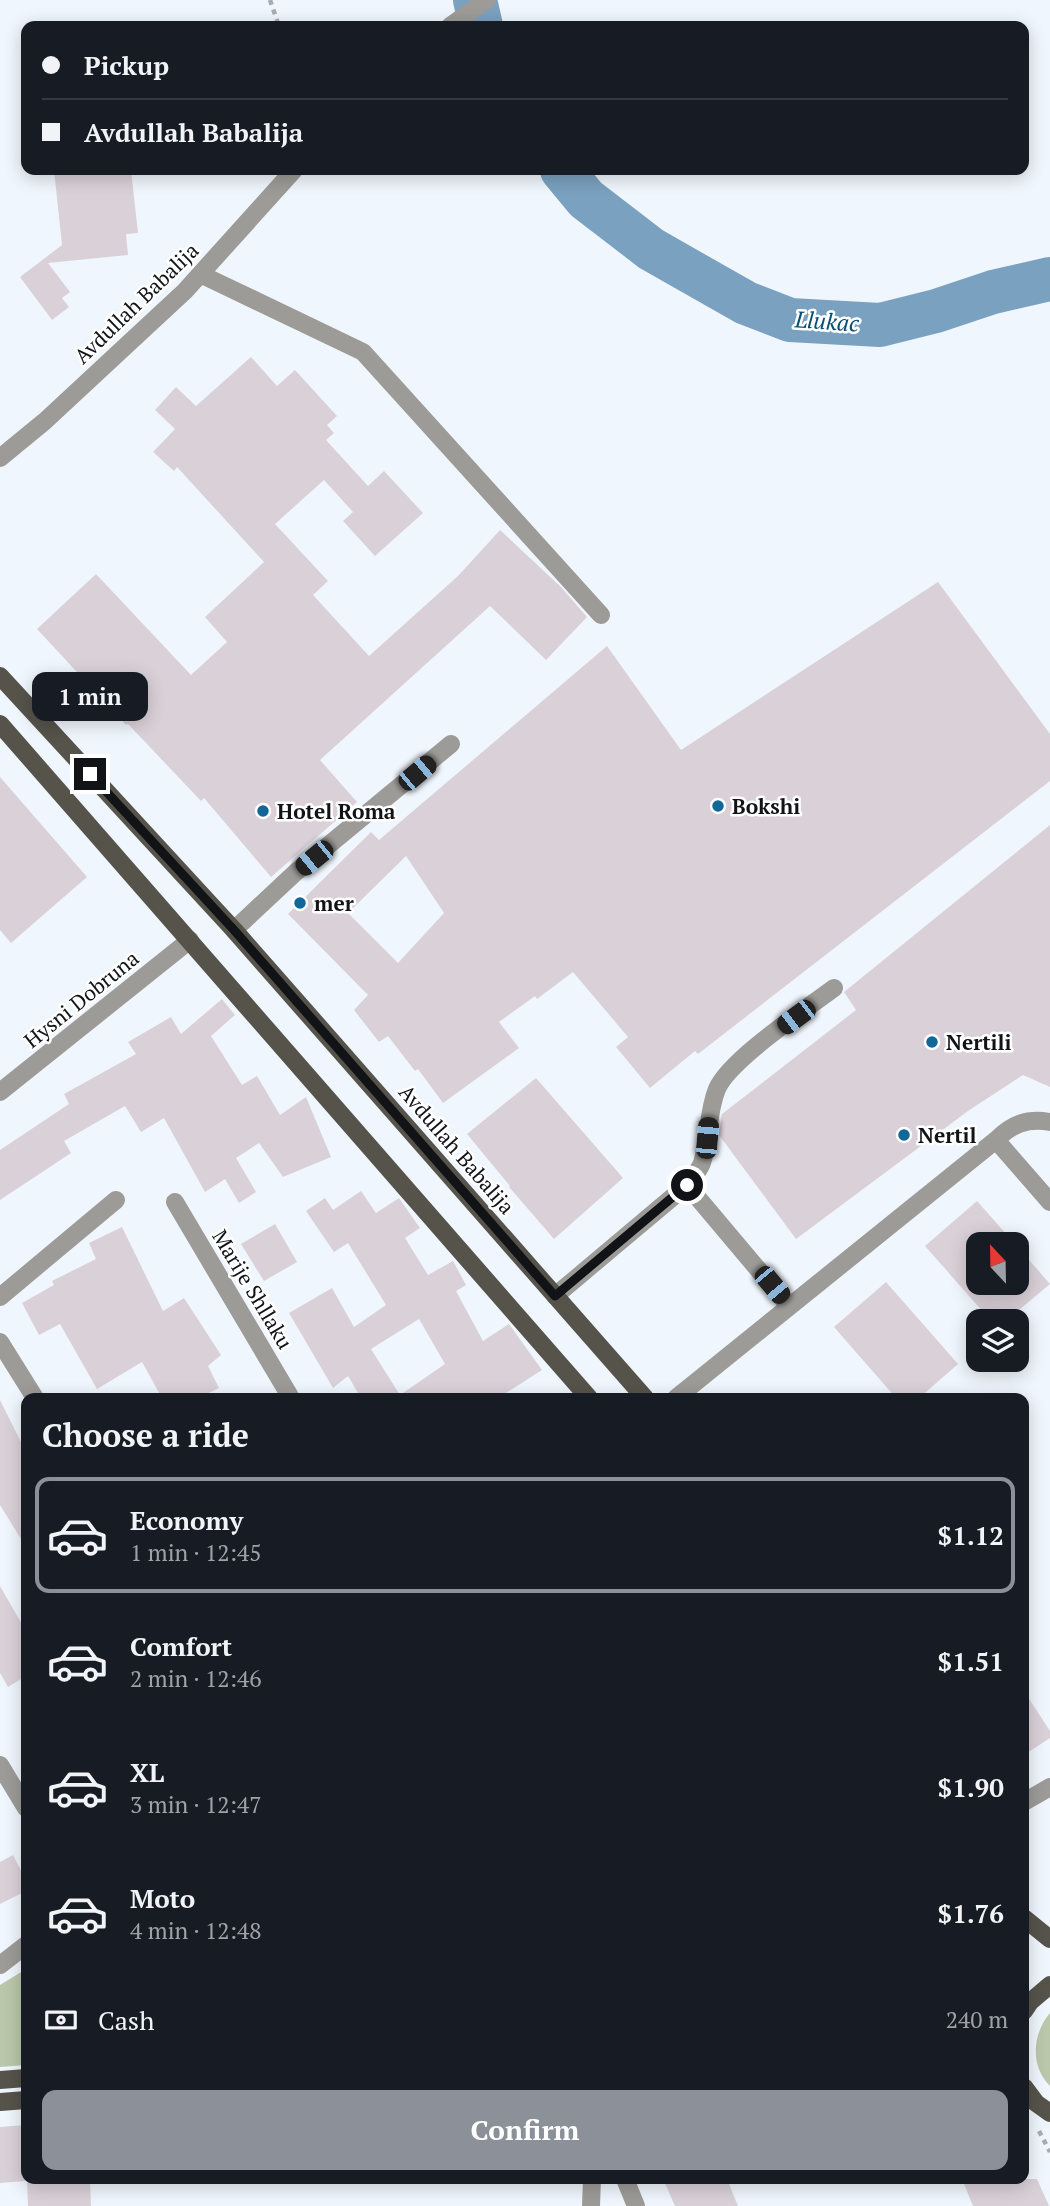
<!DOCTYPE html>
<meta charset="utf-8">
<style>
:root{--surface:#171b24;--page:#20242c;--text:#f1f3f6;--muted:#9ea1a6;--line:#363941;--accent:#8c9099}
body{margin:0;font-family:"PT Serif",serif;background:var(--page);color:var(--text);height:100vh;display:flex;flex-direction:column;font-size:26px;white-space:nowrap}
*{box-sizing:border-box;margin:0}
p{font-size:23px;color:var(--muted)}
.icon{flex:none;width:38px;height:38px;fill:none;stroke:currentColor;stroke-width:2;stroke-linecap:round;stroke-linejoin:round}
.map{position:relative;flex:1;overflow:hidden}
.details{position:absolute;left:21px;top:1393px;width:1008px;height:791px;display:flex;flex-direction:column;background:var(--surface);border-radius:14px;box-shadow:0 4px 18px #0003}
.details>*{flex:none}
.hud{position:absolute;left:21px;top:21px;width:1008px;height:154px;border-radius:14px;box-shadow:0 4px 18px #0003;display:grid;align-content:center;height:154px;padding:0 21px;background:var(--surface)}
.needle{width:46px;rotate:338deg}
.controls{position:absolute;left:966px;top:1232px;display:grid;gap:14px}
.controls a{display:grid;place-items:center;width:63px;height:63px;border-radius:14px;background:var(--surface);box-shadow:0 4px 18px #0003;font-size:35px}
.end{position:absolute;width:32px;height:32px;margin:-16px;border:9px solid #111316;background:#fff;box-shadow:0 0 0 4px #fff}
.from{border-radius:50%}
.bubble{position:absolute;height:49px;border-radius:14px;background:var(--surface);box-shadow:0 4px 18px #0003;font-size:23px;font-weight:600;line-height:49px;text-align:center}
.car{position:absolute;width:21px;height:42px;margin:-21px -10px;border-radius:9px;box-shadow:0 0 5px 2px #0007;background:linear-gradient(#222 24%,#8ab4d8 0 40%,#222 0 76%,#8ab4d8 0 86%,#222 0)}
.hud b{display:flex;align-items:center;gap:24px;height:66px;font-size:26px}
.hud b+b{border-top:2px solid var(--line)}
.hud i{width:18px;height:18px;background:var(--text)}
ul{padding:0;list-style:none}
li{display:flex;align-items:center;gap:21px;height:116px;margin:0 14px 10px;padding:0 7px;border:4px solid transparent;border-radius:14px}
li div{flex:1}
li b{display:block;font-size:26px}
li em{font-style:normal;font-weight:600}
li.current{border-color:var(--accent)}
li>.icon{width:63px;height:63px;stroke-width:1.5}
h2{padding:0 21px;font-size:32px;line-height:84px}
.pay{display:flex;align-items:center;gap:18px;height:77px;padding:0 21px;font-size:26px}
.pay p{margin-inline-start:auto}
.cta{display:flex;gap:14px;margin-top:auto;padding:14px 21px}
.cta a{flex:1;height:80px;border-radius:14px;background:var(--accent);color:#fff;font-size:28px;font-weight:600;line-height:80px;text-align:center}
.map>svg:first-child{display:block}
</style>
<div class="map">
<svg width="1050" height="2206" viewBox="0 0 1050 2206">
<rect width="100%" height="100%" fill="#f0f6fd"/>
<path fill="#bac7aa" d="M 26,1969 L 26,2065 L 0,2067 L 0,1985 Z
M 1050,2013 L 1050,2086 C 1030,2066 1032,2034 1050,2013 Z"/>
<g fill="none" stroke-linecap="round" stroke-linejoin="round">
<path stroke="#7aa1bf" stroke-width="44" d="M 475,0 L 481,26
M 562,170 L 586,199 L 651,249 L 746,303 L 790,320 L 880,325 L 936,311 L 993,292 L 1050,279"/>
</g>
<path fill="#dad1d8" fill-rule="evenodd" d="M 54,170 L 131,170 L 138,233 L 126,234 L 128,255 L 48,263 L 70,292 L 62,298 L 69,307 L 52,320 L 20,277 L 62,245 Z
M 251,357 L 277,386 L 295,370 L 337,416 L 327,425 L 334,433 L 326,440 L 368,486 L 384,471 L 423,513 L 375,556 L 343,521 L 353,512 L 324,480 L 275,524 L 328,581 L 313,595 L 369,656 L 458,576 L 500,530 L 561,587 L 587,617 L 546,660 L 490,606 L 320,760 L 357,802 L 271,877 L 204,798 L 201,801 L 128,724 L 126,725 L 37,629 L 96,574 L 191,675 L 227,642 L 205,617 L 264,562 L 177,467 L 174,471 L 153,452 L 175,429 L 155,410 L 176,387 L 196,406 Z
M 938,582 L 1050,734 L 1050,781 L 698,1054 L 695,1051 L 650,1088 L 616,1047 L 628,1037 L 573,972 L 537,999 L 535,996 L 499,1022 L 519,1048 L 443,1103 L 418,1069 L 415,1071 L 388,1036 L 379,1042 L 354,1010 L 368,995 L 288,914 L 371,832 L 379,840 L 607,646 L 681,750 ZM 406,856 L 444,913 L 398,963 L 348,913 Z
M 0,777 L 87,877 L 11,943 L 0,930 Z
M 1050,825 L 1050,1087 L 1023,1075 L 968,1111 L 796,1239 L 719,1135 L 722,1114 L 856,1010 L 844,992 Z
M 222,999 L 235,1015 L 211,1036 L 242,1085 L 257,1076 L 280,1115 L 306,1097 L 331,1157 L 283,1177 L 259,1143 L 236,1158 L 256,1192 L 239,1203 L 225,1179 L 205,1192 L 164,1118 L 141,1132 L 125,1106 L 64,1141 L 71,1153 L 0,1200 L 0,1150 L 69,1104 L 64,1094 L 136,1054 L 128,1042 L 171,1017 L 181,1034 Z
M 536,1078 L 623,1178 L 554,1239 L 509,1187 L 510,1186 L 467,1134 Z
M 361,1191 L 376,1213 L 399,1198 L 420,1228 L 405,1238 L 428,1275 L 453,1261 L 466,1285 L 456,1291 L 483,1341 L 509,1324 L 542,1370 L 498,1398 L 361,1398 L 348,1376 L 333,1388 L 289,1313 L 332,1288 L 354,1327 L 386,1305 L 348,1243 L 334,1252 L 306,1211 L 325,1198 L 333,1210 ZM 419,1319 L 445,1364 L 400,1395 L 371,1349 Z
M 977,1201 L 1015,1244 L 978,1244 L 978,1283 L 1017,1283 L 1017,1246 L 1050,1284 L 1006,1321 L 991,1321 L 925,1246 Z
M 275,1224 L 297,1262 L 264,1281 L 241,1244 Z
M 122,1227 L 163,1311 L 184,1298 L 221,1355 L 208,1366 L 219,1388 L 199,1398 L 162,1398 L 142,1362 L 97,1389 L 60,1324 L 39,1335 L 22,1303 L 54,1285 L 52,1281 L 96,1259 L 89,1243 Z
M 886,1282 L 958,1364 L 919,1398 L 896,1398 L 834,1327 Z
M 0,1400 L 26,1452 L 26,1547 L 0,1505 Z
M 0,1586 L 26,1631 L 26,1676 L 8,1687 L 0,1673 Z
M 1024,1691 L 1050,1731 L 1050,1738 L 1024,1755 Z
M 13,1855 L 26,1880 L 26,1891 L 0,1904 L 0,1862 Z
M 26,2125 L 26,2181 L 0,2183 L 0,2127 Z
M 27,2179 L 90,2179 L 91,2206 L 28,2206 Z
M 663,2179 L 727,2179 L 738,2206 L 675,2206 Z
M 962,2179 L 1037,2179 L 1049,2206 L 973,2206 Z"/>
<g fill="none" stroke-linecap="round" stroke-linejoin="round">
<path stroke="#a8acb2" stroke-width="4.5" stroke-dasharray="5 5" stroke-linecap="butt" d="M 270,0 L 279,26
M 1039,2131 L 1050,2152"/>
<path stroke="#9d9b97" stroke-width="18" d="M 450,26 L 487,0
M 200,274 L 363,352 L 601,615
M 0,458 L 45,421 L 185,291 L 294,170
M 234,930 L 296,872 L 451,744
M 0,1092 L 190,940
M 996,1140 L 1050,1202
M 687,1185 L 789,1306
M 175,1202 L 291,1398
M 555,1296 L 687,1185 C 692,1178 699,1171 702,1163 C 710,1138 707,1113 717,1089 C 729,1060 806,1009 834,988
M 0,1297 L 116,1200
M 0,1342 L 35,1398
M 676,1398 L 996,1140 C 1012,1124 1027,1118 1050,1122
M 0,1765 L 26,1808
M 1024,1802 L 1050,1787
M 0,1965 L 26,1945
M 625,2179 L 636,2206
M 591,2206 L 592,2179"/>
<path stroke="#56534b" stroke-width="18" d="M 0,676 L 234,930 L 645,1398
M 0,724 L 589,1398
M 1024,1918 L 1050,1939
M 1024,2011 L 1030,2002 L 1050,1985
M 0,2080 L 26,2078
M 1024,2087 L 1036,2103 L 1050,2113
M 0,2102 L 26,2100"/>
</g>
<g fill="none" stroke-linecap="round" stroke-linejoin="round">
<path stroke="#111316" stroke-width="9" d="M 90,774 L 234,930 L 555,1296 L 687,1185"/>
</g>
<g fill="#116798" stroke="#fff" stroke-width="2.5">
<circle cx="718" cy="806" r="7"/>
<circle cx="263" cy="811" r="7"/>
<circle cx="300" cy="903" r="7"/>
<circle cx="932" cy="1042" r="7"/>
<circle cx="904" cy="1135" r="7"/>
</g>
<g text-anchor="middle" dominant-baseline="central" stroke-width="5" stroke-linejoin="round" paint-order="stroke">
<g font-size="21" fill="#111316" stroke="#fff">
<text transform="translate(136 303) rotate(-44)">Avdullah Babalija</text>
<text transform="translate(81 999) rotate(-39)">Hysni Dobruna</text>
<text transform="translate(457 1149) rotate(49)">Avdullah Babalija</text>
<text transform="translate(253 1289) rotate(59)">Marije Shllaku</text>
</g>
<g font-size="21" font-weight="bold" fill="#111316" stroke="#fff" text-anchor="start">
<text x="732" y="806">Bokshi</text>
<text x="277" y="811">Hotel Roma</text>
<text x="314" y="903">mer</text>
<text x="946" y="1042">Nertili</text>
<text x="918" y="1135">Nertil</text>
</g>
<g font-size="23" font-style="italic" fill="#074f77" stroke="#fff">
<text transform="translate(827 321) rotate(4)">Llukac</text>
</g>
</g>
</svg>
<div class="controls">
<a><svg class="needle" viewBox="-14 -14 28 28"><path d="M0-13l5 13h-10z" fill="#e53935"/><path d="M0 13l5-13h-10z" fill="#9ea1a6"/></svg></a>
<a><svg class="icon" aria-label="layers" viewBox="0 0 24 24"><path d="M12 4l9 5-9 5-9-5zM3 14l9 5 9-5"/></svg></a>
</div>
<i class="end from" style="left:687px;top:1185px"></i>
<i class="end" style="left:90px;top:774px"></i>
<div class="bubble" style="left:32px;top:672px;width:116px">1 min</div>
<i class="car" style="left:417px;top:773px;rotate:50deg"></i>
<i class="car" style="left:314px;top:858px;rotate:231deg"></i>
<i class="car" style="left:796px;top:1017px;rotate:233deg"></i>
<i class="car" style="left:707px;top:1138px;rotate:5deg"></i>
<i class="car" style="left:772px;top:1285px;rotate:140deg"></i>
<div class="hud">
<b><i class="from"></i>Pickup</b>
<b><i></i>Avdullah Babalija</b>
</div>
<section class="details">
<h2>Choose a ride</h2>
<ul>
<li class="current"><svg class="icon" aria-label="car" viewBox="0 0 24 24"><path d="M5 17H2v-5l4-1 3-4h7l3 4 3 1v5h-3M9 17h6M6 11h13"/><circle cx="7" cy="17" r="2"/><circle cx="17" cy="17" r="2"/></svg><div><b>Economy</b><p>1 min · 12:45</p></div><em>$1.12</em></li>
<li><svg class="icon" aria-label="car" viewBox="0 0 24 24"><path d="M5 17H2v-5l4-1 3-4h7l3 4 3 1v5h-3M9 17h6M6 11h13"/><circle cx="7" cy="17" r="2"/><circle cx="17" cy="17" r="2"/></svg><div><b>Comfort</b><p>2 min · 12:46</p></div><em>$1.51</em></li>
<li><svg class="icon" aria-label="car" viewBox="0 0 24 24"><path d="M5 17H2v-5l4-1 3-4h7l3 4 3 1v5h-3M9 17h6M6 11h13"/><circle cx="7" cy="17" r="2"/><circle cx="17" cy="17" r="2"/></svg><div><b>XL</b><p>3 min · 12:47</p></div><em>$1.90</em></li>
<li><svg class="icon" aria-label="car" viewBox="0 0 24 24"><path d="M5 17H2v-5l4-1 3-4h7l3 4 3 1v5h-3M9 17h6M6 11h13"/><circle cx="7" cy="17" r="2"/><circle cx="17" cy="17" r="2"/></svg><div><b>Moto</b><p>4 min · 12:48</p></div><em>$1.76</em></li>
</ul>
<div class="pay"><svg class="icon" aria-label="cash" viewBox="0 0 24 24"><path d="M3 7h18v10H3z"/><circle cx="12" cy="12" r="2"/></svg>Cash<p>240 m</p></div>
<div class="cta"><a>Confirm</a></div>
</section>
</div>
